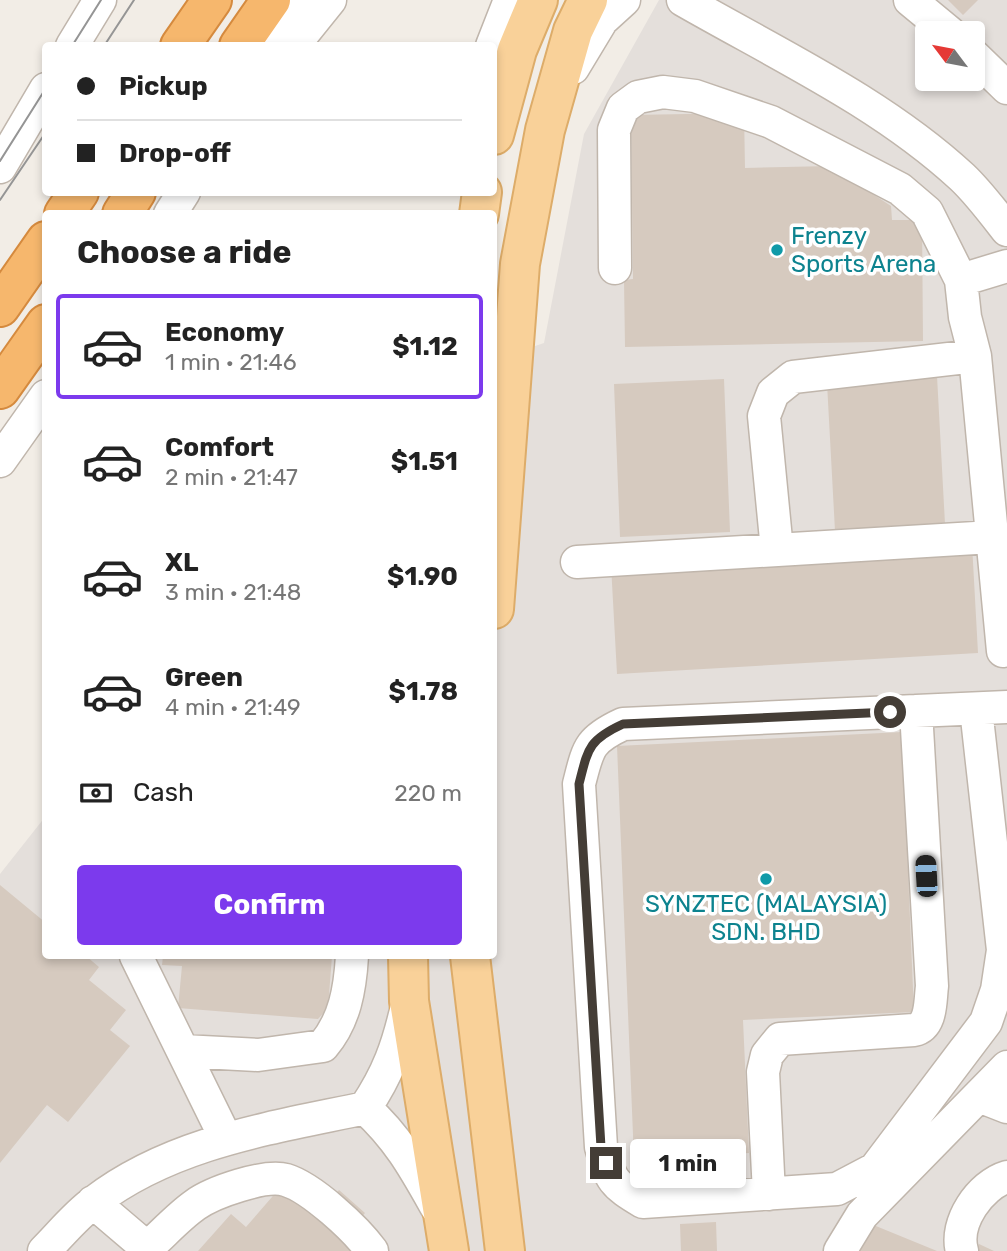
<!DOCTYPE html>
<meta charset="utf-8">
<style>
:root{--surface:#fff;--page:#f6f6f6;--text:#222;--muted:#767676;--line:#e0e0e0;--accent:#7c3aed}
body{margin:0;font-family:Rubik,sans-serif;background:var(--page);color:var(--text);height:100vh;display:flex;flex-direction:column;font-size:26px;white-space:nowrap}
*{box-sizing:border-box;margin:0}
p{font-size:23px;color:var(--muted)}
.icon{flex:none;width:38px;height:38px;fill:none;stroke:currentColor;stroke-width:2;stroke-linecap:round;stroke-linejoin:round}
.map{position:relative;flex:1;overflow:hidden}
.sheet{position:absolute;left:42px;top:210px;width:455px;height:749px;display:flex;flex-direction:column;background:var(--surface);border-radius:7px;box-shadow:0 4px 10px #0003}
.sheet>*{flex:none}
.banner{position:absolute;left:42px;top:42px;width:455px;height:154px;border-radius:7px;box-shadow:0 4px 10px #0003;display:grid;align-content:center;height:154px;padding:0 35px;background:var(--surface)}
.needle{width:46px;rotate:302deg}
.fabs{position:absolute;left:915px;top:21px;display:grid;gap:14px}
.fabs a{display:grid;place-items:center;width:70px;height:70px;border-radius:7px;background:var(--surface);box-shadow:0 4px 10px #0003;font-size:35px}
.end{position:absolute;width:32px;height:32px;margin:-16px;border:9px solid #443d36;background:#fff;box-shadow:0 0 0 4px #fff}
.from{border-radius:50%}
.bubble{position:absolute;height:49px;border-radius:7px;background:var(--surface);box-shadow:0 4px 10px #0003;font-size:23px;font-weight:700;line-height:49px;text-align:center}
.car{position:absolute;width:21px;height:42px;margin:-21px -10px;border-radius:9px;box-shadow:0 0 5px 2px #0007;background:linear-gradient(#222 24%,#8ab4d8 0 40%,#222 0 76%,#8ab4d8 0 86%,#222 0)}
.banner b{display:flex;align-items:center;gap:24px;height:66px;font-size:26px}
.banner b+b{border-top:2px solid var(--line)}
.banner i{width:18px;height:18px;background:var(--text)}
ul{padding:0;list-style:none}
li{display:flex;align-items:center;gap:21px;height:105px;margin:0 14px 10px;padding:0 21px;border:4px solid transparent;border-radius:7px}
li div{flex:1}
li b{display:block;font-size:26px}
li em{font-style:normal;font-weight:700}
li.selected{border-color:var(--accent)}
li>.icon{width:63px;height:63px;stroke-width:1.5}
h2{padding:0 35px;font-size:32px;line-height:84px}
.pay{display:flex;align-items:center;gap:18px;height:77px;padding:0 35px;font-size:26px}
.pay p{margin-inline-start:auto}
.action{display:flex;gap:14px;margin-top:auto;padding:14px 35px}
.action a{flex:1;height:80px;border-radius:7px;background:var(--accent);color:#fff;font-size:28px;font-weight:700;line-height:80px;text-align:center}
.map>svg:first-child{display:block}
</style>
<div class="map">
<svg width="1007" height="1251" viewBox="0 0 1007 1251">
<rect width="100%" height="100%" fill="#f2ede6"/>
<path fill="#e4dfdb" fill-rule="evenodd" d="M 659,0 L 1007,0 L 1007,1251 L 0,1251 L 0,874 L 45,817 L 46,956 L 494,956 L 494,360 L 544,343 L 584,134 ZM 928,33 L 973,33 L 973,79 L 928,79 Z"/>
<path fill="#d6cabf" d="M 948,0 L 978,0 L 963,15 Z
M 744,113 L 745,168 L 830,166 L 891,206 L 892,220 L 922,220 L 923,341 L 625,347 L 624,280 L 633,279 L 631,115 Z
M 937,376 L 945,524 L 835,531 L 827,383 Z
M 724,379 L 730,532 L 620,537 L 614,384 Z
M 972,544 L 978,653 L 617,674 L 611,565 Z
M 902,732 L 914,1012 L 743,1020 L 749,1153 L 634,1159 L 617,746 Z
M 0,885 L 46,923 L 46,956 L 86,956 L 99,967 L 89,980 L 126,1010 L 110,1030 L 130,1046 L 68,1122 L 47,1105 L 0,1163 Z
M 163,956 L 332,956 L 328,1008 L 318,1019 L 178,1008 L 182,966 L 162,965 Z
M 285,1182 L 319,1213 L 339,1190 L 365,1213 L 345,1236 L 362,1251 L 198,1251 L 231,1214 L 246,1227 Z
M 716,1222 L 717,1251 L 681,1251 L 680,1224 Z
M 871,1224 L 937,1251 L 859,1251 Z
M 979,1244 L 994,1251 L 976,1251 Z"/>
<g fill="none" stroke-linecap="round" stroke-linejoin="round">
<g stroke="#c0b6ac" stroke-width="35">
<path id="minor" d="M 683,0 C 777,54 882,103 962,177 C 978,192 993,212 1007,230
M 910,0 L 950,33
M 72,46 L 100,0
M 260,46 L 303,0
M 293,46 L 330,0
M 492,46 L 510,0
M 973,55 L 1007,88
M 573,68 L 602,20 L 624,0
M 0,167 L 46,89
M 170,214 L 184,192
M 615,268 L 614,130 L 623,108 L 638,97 L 663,92 L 695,96 L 771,122 L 900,189 L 927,212 L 961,280
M 0,461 L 46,396
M 777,550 L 764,416 L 773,393 L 793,377 L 975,356
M 577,562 L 992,537
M 1003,651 L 975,356 L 965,317 L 961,280 L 1007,266
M 976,709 L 1003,950 L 997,990 L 986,1022 L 875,1169 L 837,1189 L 643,1202 C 613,1184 611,1181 601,1147 L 579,784 C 588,749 588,740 623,724 L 1007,707
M 136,956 L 226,1139
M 183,1051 L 258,1055 L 323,1046 C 345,1020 350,989 352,956
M 979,1096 L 1007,1107
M 365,1108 C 399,1139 415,1169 437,1208
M 769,1194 L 763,1072 L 767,1055 L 780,1039 L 914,1030 C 932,1026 930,1001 932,986 L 916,711
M 93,1202 L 147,1248 L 145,1251
M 147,1248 C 163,1234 178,1217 195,1205 C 213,1192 265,1174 286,1180 C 312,1188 356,1229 372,1251
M 44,1251 C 60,1235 76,1215 94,1202 C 172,1142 272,1128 365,1108 C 388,1074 398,1046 407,1006
M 840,1251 L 862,1215 L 1007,1067
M 962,1251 C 954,1223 980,1185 1007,1177"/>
</g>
<g stroke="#ddac69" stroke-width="42">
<path id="major" d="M 494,135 L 517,50 L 538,0
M 479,214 L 482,192
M 494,609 L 520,264 L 545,130 L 573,31 L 588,0
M 408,956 L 409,1001 L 449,1251
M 470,956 L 505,1251"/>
</g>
<g stroke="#d58a3e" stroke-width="42">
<path id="highway" d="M 180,46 L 212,0
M 239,46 L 271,0
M 64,214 L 79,192
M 122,214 L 136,192
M 0,307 L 46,241
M 0,389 L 46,324"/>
</g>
<use href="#minor" stroke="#fff" stroke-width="32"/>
<use href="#major" stroke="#f9d199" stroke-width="38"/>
<use href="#highway" stroke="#f6b76d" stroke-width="38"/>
<path stroke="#959595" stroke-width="2" d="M 72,46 L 101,0
M 104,46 L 134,0
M 0,161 L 46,88
M 0,200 L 46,132"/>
</g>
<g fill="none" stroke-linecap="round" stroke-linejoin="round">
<path stroke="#443d36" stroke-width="9" d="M 606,1163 L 601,1147 L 579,784 C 588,749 588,740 623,724 L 890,712"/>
</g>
<g fill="#0f9aa8" stroke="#fff" stroke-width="2.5">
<circle cx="777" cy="250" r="7"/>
<circle cx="766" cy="879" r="7"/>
</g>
<g text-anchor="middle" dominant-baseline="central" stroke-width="7" stroke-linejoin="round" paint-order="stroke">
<g font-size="24" fill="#0d838f" stroke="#fff" text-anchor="start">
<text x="791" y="236">Frenzy<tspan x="791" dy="28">Sports Arena</tspan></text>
<text x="766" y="904" text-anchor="middle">SYNZTEC (MALAYSIA)<tspan x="766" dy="28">SDN. BHD</tspan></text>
</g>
</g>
</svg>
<div class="fabs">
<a><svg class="needle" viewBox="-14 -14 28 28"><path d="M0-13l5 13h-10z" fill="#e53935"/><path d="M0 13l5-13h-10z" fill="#767676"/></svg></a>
</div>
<i class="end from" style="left:890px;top:712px"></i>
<i class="end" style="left:606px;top:1163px"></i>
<div class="bubble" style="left:630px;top:1139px;width:116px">1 min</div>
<i class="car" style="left:926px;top:876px;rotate:357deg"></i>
<div class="banner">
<b><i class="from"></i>Pickup</b>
<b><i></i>Drop-off</b>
</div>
<section class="sheet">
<h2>Choose a ride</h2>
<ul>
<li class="selected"><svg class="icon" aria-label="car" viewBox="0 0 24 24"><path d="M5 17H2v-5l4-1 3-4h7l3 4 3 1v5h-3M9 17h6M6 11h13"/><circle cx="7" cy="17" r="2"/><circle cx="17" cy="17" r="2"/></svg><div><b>Economy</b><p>1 min · 21:46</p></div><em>$1.12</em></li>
<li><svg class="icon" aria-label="car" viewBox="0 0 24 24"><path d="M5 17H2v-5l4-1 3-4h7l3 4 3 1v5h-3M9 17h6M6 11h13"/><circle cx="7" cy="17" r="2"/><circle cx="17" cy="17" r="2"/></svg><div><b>Comfort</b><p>2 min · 21:47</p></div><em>$1.51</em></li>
<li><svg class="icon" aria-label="car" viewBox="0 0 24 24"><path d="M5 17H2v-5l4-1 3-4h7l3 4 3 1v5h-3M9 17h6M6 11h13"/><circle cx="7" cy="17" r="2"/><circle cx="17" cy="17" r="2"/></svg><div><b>XL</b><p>3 min · 21:48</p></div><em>$1.90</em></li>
<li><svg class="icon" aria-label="car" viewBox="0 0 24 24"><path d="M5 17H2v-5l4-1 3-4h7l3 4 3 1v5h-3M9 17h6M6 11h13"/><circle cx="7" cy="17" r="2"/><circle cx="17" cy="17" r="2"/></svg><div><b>Green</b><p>4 min · 21:49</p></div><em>$1.78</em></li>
</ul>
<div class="pay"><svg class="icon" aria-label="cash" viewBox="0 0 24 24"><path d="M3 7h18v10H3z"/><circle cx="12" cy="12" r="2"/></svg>Cash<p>220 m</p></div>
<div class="action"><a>Confirm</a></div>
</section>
</div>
